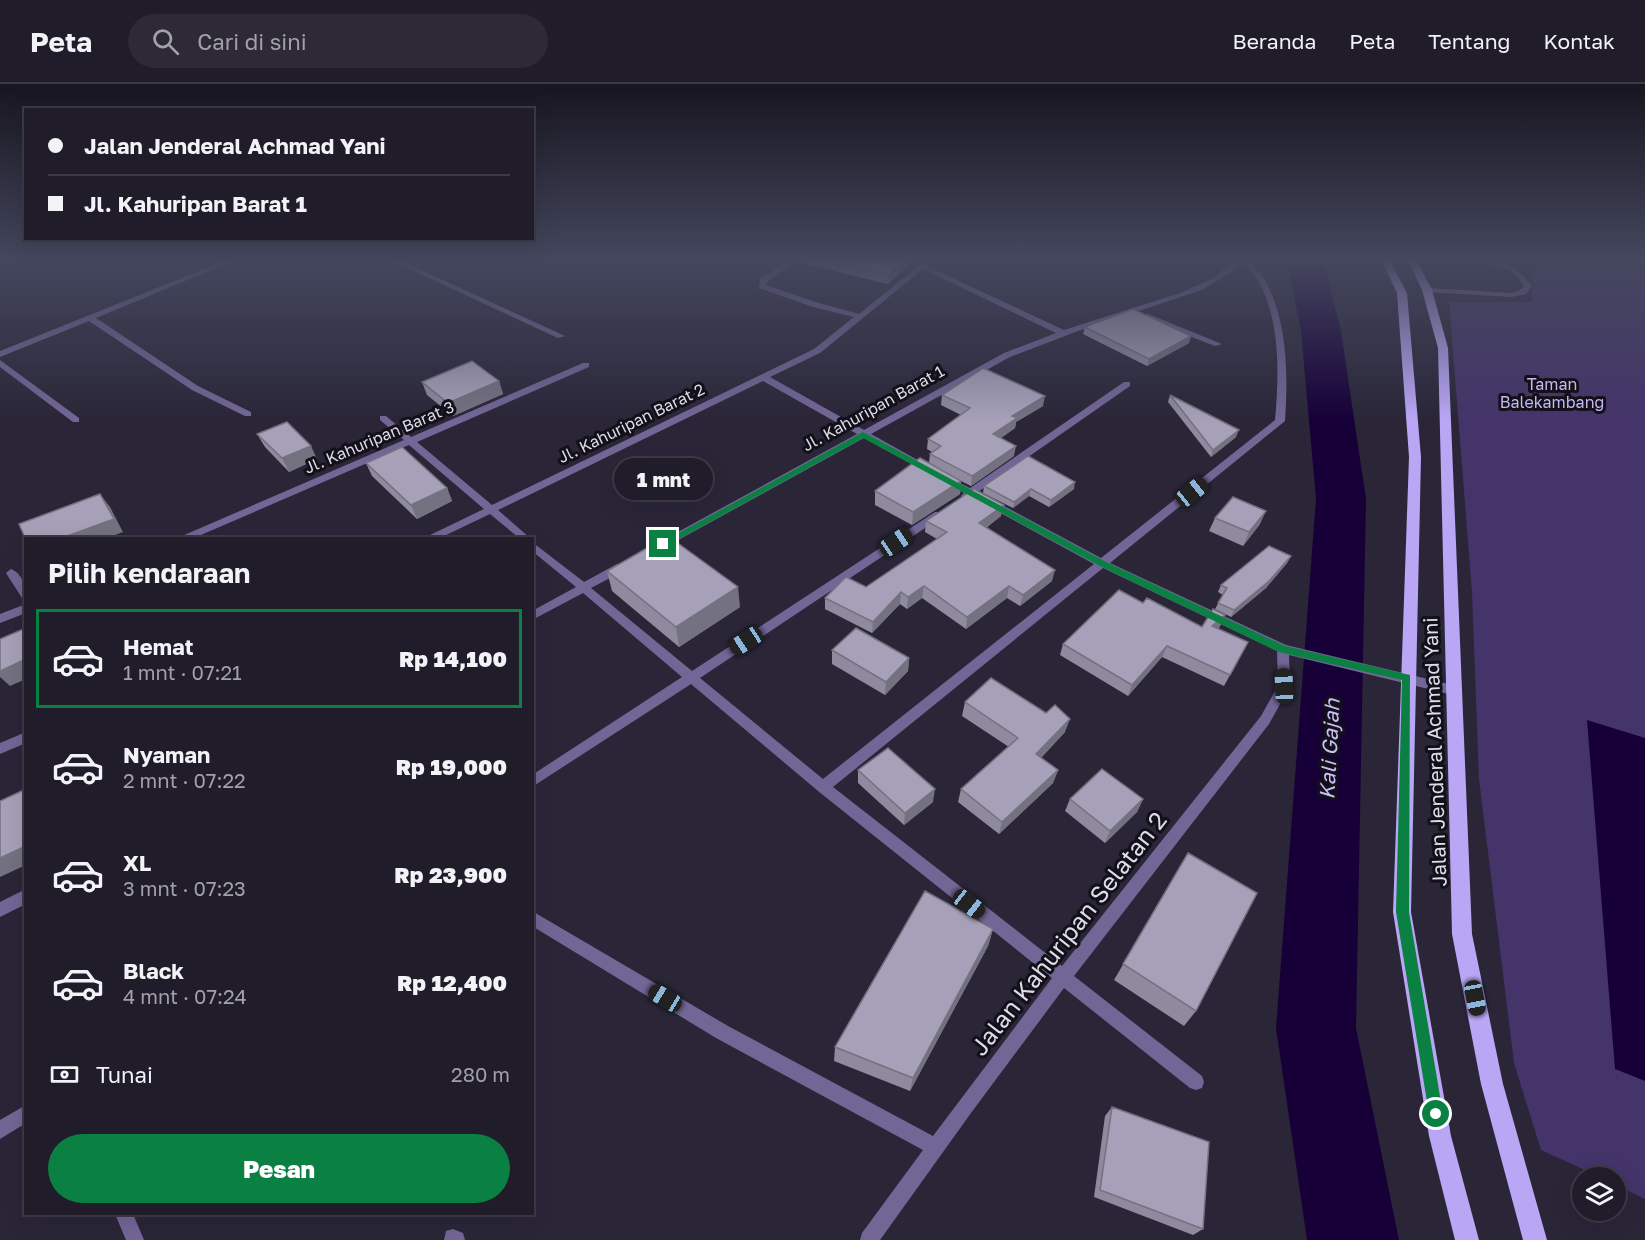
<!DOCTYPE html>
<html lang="id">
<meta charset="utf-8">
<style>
:root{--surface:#201c2a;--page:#2d2936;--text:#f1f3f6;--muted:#a2a1a8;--line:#3d3a47;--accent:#0b8043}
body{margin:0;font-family:"Golos Text",sans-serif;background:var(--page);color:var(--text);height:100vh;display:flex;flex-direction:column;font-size:22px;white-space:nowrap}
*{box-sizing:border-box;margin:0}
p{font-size:20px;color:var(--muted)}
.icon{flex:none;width:33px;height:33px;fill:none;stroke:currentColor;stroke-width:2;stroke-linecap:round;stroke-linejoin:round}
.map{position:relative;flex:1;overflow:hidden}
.details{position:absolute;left:24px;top:453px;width:510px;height:678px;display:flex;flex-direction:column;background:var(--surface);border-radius:0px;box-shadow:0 6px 24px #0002,0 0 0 2px var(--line)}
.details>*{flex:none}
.top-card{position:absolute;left:24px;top:24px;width:510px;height:132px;border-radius:0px;box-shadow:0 6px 24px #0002,0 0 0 2px var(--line);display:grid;align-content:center;height:132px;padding:0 24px;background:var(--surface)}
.controls{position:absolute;left:1572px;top:1083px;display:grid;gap:12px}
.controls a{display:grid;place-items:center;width:54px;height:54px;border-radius:50%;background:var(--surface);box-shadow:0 6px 24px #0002,0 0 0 2px var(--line);font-size:30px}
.end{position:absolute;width:27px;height:27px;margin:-14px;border:8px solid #0b8043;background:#fff;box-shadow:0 0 0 3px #fff}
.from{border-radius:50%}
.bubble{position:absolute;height:42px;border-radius:21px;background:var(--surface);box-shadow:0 6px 24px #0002,0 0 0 2px var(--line);font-size:20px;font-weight:800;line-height:42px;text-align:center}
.car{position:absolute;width:18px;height:36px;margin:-18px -9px;border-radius:8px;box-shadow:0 0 4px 2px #0007;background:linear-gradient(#222 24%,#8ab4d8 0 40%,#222 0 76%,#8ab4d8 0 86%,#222 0)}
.top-card b{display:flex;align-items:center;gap:21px;height:57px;font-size:22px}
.top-card b+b{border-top:2px solid var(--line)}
.top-card i{width:15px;height:15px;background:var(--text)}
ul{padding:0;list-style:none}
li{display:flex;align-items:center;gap:18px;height:99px;margin:0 12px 9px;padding:0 12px;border:3px solid transparent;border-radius:0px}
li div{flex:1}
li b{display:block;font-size:22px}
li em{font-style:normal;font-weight:800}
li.on{border-color:var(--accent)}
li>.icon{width:54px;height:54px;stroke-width:1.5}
h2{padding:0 24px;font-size:27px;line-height:72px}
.pay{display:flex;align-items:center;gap:15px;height:66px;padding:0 24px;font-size:22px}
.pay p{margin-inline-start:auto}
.cta{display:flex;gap:12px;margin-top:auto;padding:12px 24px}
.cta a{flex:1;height:69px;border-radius:36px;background:var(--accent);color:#fff;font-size:24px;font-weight:800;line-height:69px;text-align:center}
header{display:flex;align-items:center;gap:36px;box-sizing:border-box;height:84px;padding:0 30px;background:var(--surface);border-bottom:2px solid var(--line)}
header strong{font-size:28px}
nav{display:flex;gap:33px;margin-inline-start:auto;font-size:21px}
.search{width:420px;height:54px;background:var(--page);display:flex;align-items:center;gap:15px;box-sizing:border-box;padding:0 21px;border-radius:33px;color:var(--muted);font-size:22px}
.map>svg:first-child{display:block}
</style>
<header>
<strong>Peta</strong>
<div class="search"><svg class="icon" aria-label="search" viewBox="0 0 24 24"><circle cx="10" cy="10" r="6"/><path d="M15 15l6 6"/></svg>Cari di sini</div>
<nav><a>Beranda</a><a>Peta</a><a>Tentang</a><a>Kontak</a></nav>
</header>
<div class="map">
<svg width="1645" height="1156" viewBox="0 0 1645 1156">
<rect width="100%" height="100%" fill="#2a2638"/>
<path fill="#44346a" d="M 1532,175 L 1645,175 L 1645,1115 L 1616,1101 L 1616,1094 L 1600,1093 L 1541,1066 L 1514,979 L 1479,695 L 1472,508 L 1449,218 L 1532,218 Z"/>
<path fill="#170038" d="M 1587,636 L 1645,654 L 1645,997 L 1615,985 Z"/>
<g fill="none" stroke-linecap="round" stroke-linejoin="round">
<path fill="#170038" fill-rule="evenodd" d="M 1287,175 L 1323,175 L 1341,247 L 1366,415 L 1356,944 L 1399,1156 L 1307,1156 L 1276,944 L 1316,415 L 1301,247 Z"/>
<path fill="#726696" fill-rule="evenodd" d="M 1477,175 C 1501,173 1518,182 1532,202 L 1526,210 L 1512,213 L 1427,208 L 1423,206 L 1427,204 L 1512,209 L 1520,206 L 1524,202 C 1507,176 1498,186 1477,175 Z
M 453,1145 L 463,1149 L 465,1156 L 444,1156 L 446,1147 Z"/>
<path fill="#726696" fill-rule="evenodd" d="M 229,175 L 238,175 L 96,234 L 198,302 L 251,328 L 251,332 L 245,332 L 192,306 L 89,237 L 0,273 L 0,267 Z
M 388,175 L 397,175 L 565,252 L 558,254 Z
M 790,175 L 798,175 L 767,198 L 766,201 L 819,219 L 859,230 L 927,175 L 934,175 L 927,182 L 1064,246 L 1180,209 L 1212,195 L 1236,175 L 1247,175 C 1253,182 1260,188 1265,196 C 1288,238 1288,291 1285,337 L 1110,479 L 1286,561 L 1453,601 L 1457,603 L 1459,606 L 1457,609 L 1453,611 L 1289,571 L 1290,602 L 1269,640 L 1074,892 L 1202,992 L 1204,998 L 1202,1004 L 1196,1006 L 1190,1004 L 1064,904 L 971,1029 L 880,1156 L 860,1156 L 862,1149 L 923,1066 L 716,954 L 532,842 L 532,827 L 728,942 L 933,1052 L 1052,894 L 818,707 L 691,600 L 532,703 L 532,691 L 682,593 L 583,509 L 532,536 L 532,527 L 576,503 L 532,467 L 532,458 L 584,498 L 617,480 L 625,480 L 626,483 L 625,486 L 591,504 L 692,587 L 935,428 L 943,428 L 944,430 L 943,432 L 700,594 L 823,695 L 1094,480 L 971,413 L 962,414 L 961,412 L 964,409 L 944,398 L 944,394 L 950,394 L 970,404 L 1124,298 L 1130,298 L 1130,302 L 978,408 L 1101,474 L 1275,336 C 1279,291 1281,235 1257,195 C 1253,189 1247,183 1242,177 L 1231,188 L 1202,206 L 1078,247 L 1010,273 L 871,350 L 932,384 L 932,388 L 926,388 L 864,354 L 660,466 L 655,462 L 656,460 L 857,350 L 763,297 L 498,426 L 530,454 L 519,454 L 490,430 L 440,454 L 427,454 L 428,452 L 484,425 L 409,361 L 194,454 L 181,454 L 182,452 L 404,356 L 380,336 L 380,332 L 386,332 L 411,353 L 583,279 L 589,279 L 589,283 L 417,358 L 492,421 L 814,265 L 854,233 L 813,223 L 759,204 L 760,195 ZM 923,185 L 1056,249 L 1004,269 L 864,346 L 770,293 L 820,269 ZM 1103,484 L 1277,567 L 1278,602 L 1261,632 L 1062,882 L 833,703 Z
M 1142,230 L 1148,230 L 1222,260 L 1215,262 L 1142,234 Z
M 0,276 L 79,334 L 79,338 L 73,338 L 0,283 Z
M 11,485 C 23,490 26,503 26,515 L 22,514 L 6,489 Z
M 26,520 L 26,529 L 0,539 L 0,530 Z
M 26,648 L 26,659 L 0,670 L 0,659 Z
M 26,805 L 26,820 L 0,833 L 0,818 Z
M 26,1021 L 26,1039 L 0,1055 L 0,1036 Z
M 115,1130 L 133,1130 L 144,1156 L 126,1156 Z"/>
<path fill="#b9a6f5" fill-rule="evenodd" d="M 1381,175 L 1389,175 L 1407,209 L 1421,373 L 1411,828 L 1451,1052 L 1479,1156 L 1455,1156 L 1429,1052 L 1393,828 L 1409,373 L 1397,209 Z
M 1408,175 L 1416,175 L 1432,206 L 1448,264 L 1472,850 L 1503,1000 L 1547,1156 L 1523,1156 L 1481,1000 L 1452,850 L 1438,264 L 1422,206 Z"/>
</g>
<path fill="#8f8a9e" d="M 798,175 L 915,175 L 888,200 L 798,178 Z
M 1085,243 L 1189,259 L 1147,282 L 1083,250 Z
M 499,297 L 503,310 L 453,332 L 427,311 L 422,298 Z
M 942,311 L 1043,322 L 1016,338 L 1015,344 L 1001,354 L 1014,372 L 971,402 L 961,397 L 960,410 L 912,441 L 875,421 L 875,407 L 929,379 L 930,370 L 932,368 L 927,365 L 928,355 L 961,331 L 941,321 Z
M 1170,311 L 1236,353 L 1211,373 L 1168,318 Z
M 257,350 L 317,375 L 289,388 L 265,363 Z
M 366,379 L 447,404 L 452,417 L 417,435 L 372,392 Z
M 984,402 L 1074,405 L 1049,423 L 1029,412 L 1013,424 L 983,409 Z
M 1001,432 L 986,444 L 1052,497 L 1020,522 L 1007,514 L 966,545 L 922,514 L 907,525 L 900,520 L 872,549 L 825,525 L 825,514 L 866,503 L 937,455 L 925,448 L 926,437 Z
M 1215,434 L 1260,440 L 1243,462 L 1209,447 Z
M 1291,472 L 1287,479 L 1266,504 L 1231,533 L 1215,525 L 1223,511 L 1218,508 L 1221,501 Z
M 607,487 L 740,523 L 679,563 L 612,507 Z
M 1143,519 L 1202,543 L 1225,531 L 1220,542 L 1218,545 L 1248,558 L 1224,602 L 1162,573 L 1128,612 L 1060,571 L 1063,560 Z
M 832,566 L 909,574 L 908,587 L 885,611 L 832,580 Z
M 965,618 L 1065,648 L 1041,674 L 1058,686 L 1053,699 L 999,750 L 958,718 L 961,705 L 1009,663 L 962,632 Z
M 858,686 L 933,718 L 904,741 L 858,699 Z
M 1070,715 L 1143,715 L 1137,728 L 1105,759 L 1065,727 Z
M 1188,769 L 1196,927 L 1184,942 L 1114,896 Z
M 993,845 L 988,862 L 910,1007 L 834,977 L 835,963 Z
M 1112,1023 L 1203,1145 L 1193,1151 L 1094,1113 L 1105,1032 Z"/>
<path fill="#747181" d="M 906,175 L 915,175 L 888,200 L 889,191 Z
M 1191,252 L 1189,259 L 1147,282 L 1149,275 Z
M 499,297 L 503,310 L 453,332 L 448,319 Z
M 1045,312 L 1043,322 L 1016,338 L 1015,344 L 992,360 L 993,350 L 1012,332 Z
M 1239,346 L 1236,353 L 1211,373 L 1213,366 Z
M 311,362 L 317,375 L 289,388 L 282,374 Z
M 1016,362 L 1014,372 L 971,402 L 972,392 Z
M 961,397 L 960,410 L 912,441 L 913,428 Z
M 1075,398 L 1074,405 L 1049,423 L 1051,416 Z
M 447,404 L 452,417 L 417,435 L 411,421 Z
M 1031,405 L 1029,412 L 1013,424 L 1014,418 Z
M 100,410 L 110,423 L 123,448 L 107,454 L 62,454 Z
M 1004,421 L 1001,432 L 977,450 L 979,439 Z
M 1266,427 L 1260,440 L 1243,462 L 1249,448 Z
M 1291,472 L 1287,479 L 1266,504 L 1231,533 L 1234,526 Z
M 1055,486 L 1052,497 L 1020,522 L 1023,511 Z
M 924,502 L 922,514 L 907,525 L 908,513 Z
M 1009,502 L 1007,514 L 966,545 L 967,533 Z
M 738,503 L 740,523 L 679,563 L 676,543 Z
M 901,508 L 900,520 L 872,549 L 873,538 Z
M 1225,531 L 1220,542 L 1207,553 L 1212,542 Z
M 1167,562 L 1162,573 L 1128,612 L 1132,601 Z
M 909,574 L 908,587 L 885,611 L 886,598 Z
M 26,575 L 26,595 L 10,602 L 0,593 L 0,587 Z
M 1070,635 L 1065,648 L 1032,683 L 1036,670 Z
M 1058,686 L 1053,699 L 999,750 L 1002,738 Z
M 935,705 L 933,718 L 904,741 L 905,729 Z
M 1143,715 L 1137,728 L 1105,759 L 1110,747 Z
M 26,762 L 26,781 L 0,793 L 0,774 Z
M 993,845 L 988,862 L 910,1007 L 913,994 Z"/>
<path fill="#a6a1b8" stroke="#747181" stroke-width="1.5" d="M 824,175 L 906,175 L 889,191 Z
M 1133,225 L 1191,252 L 1149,275 L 1085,243 Z
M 472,277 L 499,297 L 448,319 L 422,298 Z
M 983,284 L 1045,312 L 1012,332 L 1017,334 L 993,350 L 1016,362 L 972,392 L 930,370 L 941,362 L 928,355 L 970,324 L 942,311 Z
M 1170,311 L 1239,346 L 1213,366 Z
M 287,338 L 311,362 L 282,374 L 257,350 Z
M 402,363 L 447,404 L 411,421 L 366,379 Z
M 1028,372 L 1075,398 L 1051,416 L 1031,405 L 1014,418 L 984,402 Z
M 920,374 L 961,397 L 913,428 L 875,407 Z
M 974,405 L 1004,421 L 979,439 L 1055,486 L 1023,511 L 1009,502 L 967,533 L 924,502 L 908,513 L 901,508 L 873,538 L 825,514 L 846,493 L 866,503 L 947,448 L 926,437 Z
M 100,410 L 114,435 L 62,454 L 26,454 L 26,456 L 19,440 Z
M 1233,413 L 1266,427 L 1249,448 L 1215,434 Z
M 668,452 L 738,503 L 676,543 L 607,487 Z
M 1269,462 L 1291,472 L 1269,497 L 1234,526 L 1218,519 L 1227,504 L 1221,501 Z
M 1119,506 L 1143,519 L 1147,514 L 1202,543 L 1213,525 L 1225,531 L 1212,542 L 1248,558 L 1230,591 L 1167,562 L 1132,601 L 1063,560 Z
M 26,544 L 26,575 L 0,587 L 0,555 Z
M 856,544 L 909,574 L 886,598 L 832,566 Z
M 991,594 L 1046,629 L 1055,621 L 1070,635 L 1036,670 L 1058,686 L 1002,738 L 961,705 L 1018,654 L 965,618 Z
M 888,664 L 935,705 L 905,729 L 858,686 Z
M 1102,685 L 1143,715 L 1110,747 L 1070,715 Z
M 26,705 L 26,762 L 0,774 L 0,717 Z
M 1188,769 L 1257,809 L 1196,927 L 1123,880 Z
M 925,807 L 993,845 L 913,994 L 835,963 Z
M 1112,1023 L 1209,1058 L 1203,1145 L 1100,1106 Z"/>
<linearGradient id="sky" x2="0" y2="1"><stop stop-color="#17151f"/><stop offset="0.52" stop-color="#44475e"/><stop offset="1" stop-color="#44475e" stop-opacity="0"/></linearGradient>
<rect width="1645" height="336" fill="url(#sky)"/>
<path fill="#0b8043" d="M 863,348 L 1106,478 L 1285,562 L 1410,591 L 1409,828 L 1443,1030 L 1441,1035 L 1431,1035 L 1429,1030 L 1396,828 L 1402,596 L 1279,568 L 1100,482 L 863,354 L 666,462 L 659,460 Z"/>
<g text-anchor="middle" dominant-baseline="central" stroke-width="6" stroke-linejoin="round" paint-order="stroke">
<g font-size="16" fill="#c4b7f1" stroke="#121019">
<text x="1552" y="300">Taman<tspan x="1552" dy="18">Balekambang</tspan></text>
</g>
<g font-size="16" fill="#dfdce9" stroke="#121019">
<text transform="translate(873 324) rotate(-29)">Jl. Kahuripan Barat 1</text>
<text transform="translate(631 339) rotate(-26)">Jl. Kahuripan Barat 2</text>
<text transform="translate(379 353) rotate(-23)">Jl. Kahuripan Barat 3</text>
</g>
<g font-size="20" fill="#dfdce9" stroke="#121019">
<text transform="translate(1434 668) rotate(-92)">Jalan Jenderal Achmad Yani</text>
</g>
<g font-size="21" font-style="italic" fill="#cbbef8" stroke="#121019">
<text transform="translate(1329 665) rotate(-87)">Kali Gajah</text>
</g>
<g font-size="24" fill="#dfdce9" stroke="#121019">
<text transform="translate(1068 849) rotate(-52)">Jalan Kahuripan Selatan 2</text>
</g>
</g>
</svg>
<div class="controls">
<a><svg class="icon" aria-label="layers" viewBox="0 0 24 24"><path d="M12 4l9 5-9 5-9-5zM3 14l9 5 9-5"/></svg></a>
</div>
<i class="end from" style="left:1436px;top:1030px"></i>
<i class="end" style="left:663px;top:460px"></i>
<div class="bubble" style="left:614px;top:374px;width:99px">1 mnt</div>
<i class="car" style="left:1192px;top:408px;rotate:51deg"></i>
<i class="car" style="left:896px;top:458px;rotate:56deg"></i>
<i class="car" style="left:746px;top:557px;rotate:237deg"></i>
<i class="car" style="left:1284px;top:602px;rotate:358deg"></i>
<i class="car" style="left:969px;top:820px;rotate:128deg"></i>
<i class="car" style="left:665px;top:914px;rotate:301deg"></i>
<i class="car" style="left:1475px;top:914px;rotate:169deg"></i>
<div class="top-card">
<b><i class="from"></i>Jalan Jenderal Achmad Yani</b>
<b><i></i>Jl. Kahuripan Barat 1</b>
</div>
<section class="details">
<h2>Pilih kendaraan</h2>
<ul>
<li class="on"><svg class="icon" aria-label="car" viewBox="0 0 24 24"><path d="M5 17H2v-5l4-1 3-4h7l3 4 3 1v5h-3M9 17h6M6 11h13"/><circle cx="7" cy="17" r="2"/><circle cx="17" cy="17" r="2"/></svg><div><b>Hemat</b><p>1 mnt · 07:21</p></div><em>Rp 14,100</em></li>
<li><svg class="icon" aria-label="car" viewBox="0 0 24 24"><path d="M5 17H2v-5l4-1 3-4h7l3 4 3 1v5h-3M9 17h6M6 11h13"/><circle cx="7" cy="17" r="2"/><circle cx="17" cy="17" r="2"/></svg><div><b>Nyaman</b><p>2 mnt · 07:22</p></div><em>Rp 19,000</em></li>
<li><svg class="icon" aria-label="car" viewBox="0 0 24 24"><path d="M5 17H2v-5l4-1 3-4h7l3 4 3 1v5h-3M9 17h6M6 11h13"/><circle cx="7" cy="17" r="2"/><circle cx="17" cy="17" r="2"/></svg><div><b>XL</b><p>3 mnt · 07:23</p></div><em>Rp 23,900</em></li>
<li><svg class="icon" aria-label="car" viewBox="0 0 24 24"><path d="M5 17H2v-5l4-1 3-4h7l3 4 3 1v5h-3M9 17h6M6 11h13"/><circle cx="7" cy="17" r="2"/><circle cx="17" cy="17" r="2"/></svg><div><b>Black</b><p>4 mnt · 07:24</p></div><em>Rp 12,400</em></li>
</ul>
<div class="pay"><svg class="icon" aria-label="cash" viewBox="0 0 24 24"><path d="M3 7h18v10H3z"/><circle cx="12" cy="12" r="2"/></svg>Tunai<p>280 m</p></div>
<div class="cta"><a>Pesan</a></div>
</section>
</div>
